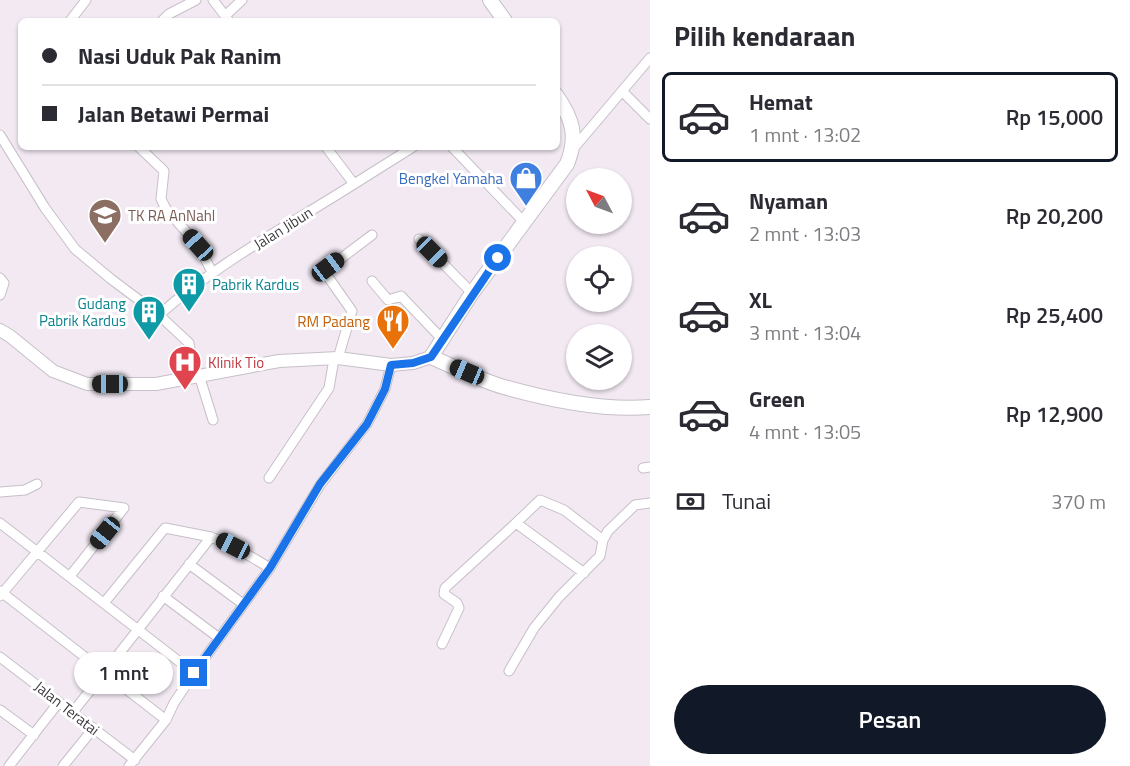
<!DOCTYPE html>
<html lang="id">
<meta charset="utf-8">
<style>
:root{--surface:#fff;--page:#f7f7f7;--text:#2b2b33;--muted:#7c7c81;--line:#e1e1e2;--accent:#111827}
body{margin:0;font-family:"Titillium Web",sans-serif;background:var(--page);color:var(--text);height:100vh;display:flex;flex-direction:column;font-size:22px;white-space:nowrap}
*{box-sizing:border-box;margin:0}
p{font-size:20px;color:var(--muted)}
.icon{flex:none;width:33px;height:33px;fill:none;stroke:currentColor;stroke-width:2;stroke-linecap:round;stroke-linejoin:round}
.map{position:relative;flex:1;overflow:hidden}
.side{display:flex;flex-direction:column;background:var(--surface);width:480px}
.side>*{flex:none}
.banner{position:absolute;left:18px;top:18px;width:542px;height:132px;border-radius:9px;box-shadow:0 2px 4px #0004;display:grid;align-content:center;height:132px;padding:0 24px;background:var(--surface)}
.needle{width:39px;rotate:311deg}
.controls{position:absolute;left:566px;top:168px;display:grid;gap:12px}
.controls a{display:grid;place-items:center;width:66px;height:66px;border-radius:50%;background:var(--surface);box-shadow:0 2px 4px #0004;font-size:30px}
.end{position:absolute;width:27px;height:27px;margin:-14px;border:8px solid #1a73e8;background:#fff;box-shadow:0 0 0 3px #fff}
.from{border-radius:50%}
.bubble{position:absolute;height:42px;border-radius:21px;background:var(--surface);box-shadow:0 2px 4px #0004;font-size:20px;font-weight:600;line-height:42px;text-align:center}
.car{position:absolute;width:18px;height:36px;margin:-18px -9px;border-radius:8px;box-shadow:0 0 4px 2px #0007;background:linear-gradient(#222 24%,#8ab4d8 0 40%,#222 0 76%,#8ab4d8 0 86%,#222 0)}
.banner b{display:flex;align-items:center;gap:21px;height:57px;font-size:22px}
.banner b+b{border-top:2px solid var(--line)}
.banner i{width:15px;height:15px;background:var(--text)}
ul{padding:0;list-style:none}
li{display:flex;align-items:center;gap:18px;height:90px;margin:0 12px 9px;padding:0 12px;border:3px solid transparent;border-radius:9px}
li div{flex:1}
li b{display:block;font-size:22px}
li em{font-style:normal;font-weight:600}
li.selected{border-color:var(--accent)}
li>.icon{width:54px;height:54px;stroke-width:1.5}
h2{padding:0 24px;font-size:27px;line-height:72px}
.pay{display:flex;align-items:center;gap:15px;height:66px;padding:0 24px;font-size:22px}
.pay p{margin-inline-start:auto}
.action{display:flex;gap:12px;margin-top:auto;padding:12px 24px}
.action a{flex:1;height:69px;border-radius:36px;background:var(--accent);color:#fff;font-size:24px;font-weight:600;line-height:69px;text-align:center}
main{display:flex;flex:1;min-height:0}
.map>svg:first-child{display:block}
</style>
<main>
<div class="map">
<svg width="650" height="766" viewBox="0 0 650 766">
<rect width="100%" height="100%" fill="#f2e9f3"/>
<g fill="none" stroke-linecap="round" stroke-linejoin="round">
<g stroke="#c7bfc8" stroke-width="11">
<path id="minor" d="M 213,0 L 229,21
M 225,16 L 242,0
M 70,21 L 86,0
M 162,21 L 169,14 L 196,0
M 622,91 L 650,119
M 0,135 L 45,208 L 75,249 L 111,279 L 159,315 L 189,343 L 194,376
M 139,147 L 164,171 L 161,199 L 166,209 L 198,245 L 212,272
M 326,147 L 354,184 L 413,147
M 452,147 L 524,222
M 573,149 L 650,58
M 419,239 L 472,293
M 0,278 L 4,283 L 0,295
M 372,281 L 388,300 L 401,296 L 442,339
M 159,315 C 217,263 288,226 354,184
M 338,358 L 352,311 L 326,274 L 327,269 L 372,235
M 199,375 L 213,420
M 643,468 L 650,467
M 269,478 L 329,388 L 334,359
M 0,492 L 25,490 L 37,484
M 0,523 L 194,673
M 211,537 L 233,546 L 270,568
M 189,564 L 243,604
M 584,573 L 516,523 L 540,500 L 564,510 L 603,540
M 0,591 L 166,720
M 0,596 L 79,502 L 124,508 L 70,576
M 163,596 L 219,638
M 442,644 L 459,608 L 457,603 L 444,594 L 445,588 L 516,523
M 0,657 L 135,760
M 509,671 L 534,628 L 559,597 L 600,556 L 603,540 L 608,531 L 635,505 L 650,503
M 0,710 L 34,735
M 73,712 L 211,537 L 165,528 L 104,603
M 9,766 L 59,702
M 63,766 L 93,729
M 129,766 L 166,720 L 174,703 L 194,673 L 270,568 L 320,485 L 367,424 L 385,389 L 391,365"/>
</g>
<g stroke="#c7bfc8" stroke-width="14">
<path id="tertiary" d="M 0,330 L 10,336 L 53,371 L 87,384 L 156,384 L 279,361 L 338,358 L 391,365 L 413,363 L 431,357"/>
</g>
<g stroke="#c7bfc8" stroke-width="16">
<path id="secondary" d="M 490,0 L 505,21
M 556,95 C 573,119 578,137 567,164 L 472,293 L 431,357 C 455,367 479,380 504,387 C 550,400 602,411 650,407"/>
</g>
<use href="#minor" stroke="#fff" stroke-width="9"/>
<use href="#tertiary" stroke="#fff" stroke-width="12"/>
<use href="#secondary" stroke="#fff" stroke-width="14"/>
</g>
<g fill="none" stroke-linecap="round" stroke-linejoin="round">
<path stroke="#1a73e8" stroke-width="8" d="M 194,673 L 270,568 L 320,484 L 367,424 L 385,389 L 391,365 L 413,363 L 431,357 L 498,258"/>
</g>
<defs>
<g id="shop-pin" transform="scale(1.725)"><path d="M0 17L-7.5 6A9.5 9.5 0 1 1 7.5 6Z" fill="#3f7fe0" stroke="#fff"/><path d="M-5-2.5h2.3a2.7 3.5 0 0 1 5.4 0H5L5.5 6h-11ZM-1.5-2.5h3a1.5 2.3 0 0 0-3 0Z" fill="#fff"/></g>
<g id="school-pin" transform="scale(1.725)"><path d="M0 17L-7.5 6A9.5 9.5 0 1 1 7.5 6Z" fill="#8d6e63" stroke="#fff"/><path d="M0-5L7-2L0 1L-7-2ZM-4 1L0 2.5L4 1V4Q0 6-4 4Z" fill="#fff"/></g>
<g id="building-pin" transform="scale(1.725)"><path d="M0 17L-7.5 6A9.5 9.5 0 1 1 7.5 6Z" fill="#0f9aa8" stroke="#fff"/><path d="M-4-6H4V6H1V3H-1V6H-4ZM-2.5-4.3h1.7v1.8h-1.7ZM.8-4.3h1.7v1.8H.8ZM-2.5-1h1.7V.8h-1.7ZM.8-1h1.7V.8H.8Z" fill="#fff"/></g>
<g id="restaurant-pin" transform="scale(1.725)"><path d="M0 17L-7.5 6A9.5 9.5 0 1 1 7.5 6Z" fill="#e8710a" stroke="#fff"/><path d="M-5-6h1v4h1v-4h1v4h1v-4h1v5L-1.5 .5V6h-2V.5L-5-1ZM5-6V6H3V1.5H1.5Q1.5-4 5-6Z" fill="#fff"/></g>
<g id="hospital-pin" transform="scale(1.725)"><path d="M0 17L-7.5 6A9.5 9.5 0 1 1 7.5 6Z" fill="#e0444e" stroke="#fff"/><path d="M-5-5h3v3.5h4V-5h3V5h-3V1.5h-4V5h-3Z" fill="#fff"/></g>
</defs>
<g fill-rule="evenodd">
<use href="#shop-pin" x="526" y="178"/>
<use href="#school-pin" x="105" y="215"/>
<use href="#building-pin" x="189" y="284"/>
<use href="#building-pin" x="149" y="312"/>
<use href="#restaurant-pin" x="393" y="321"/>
<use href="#hospital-pin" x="185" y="362"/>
</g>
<g text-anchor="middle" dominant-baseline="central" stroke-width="6" stroke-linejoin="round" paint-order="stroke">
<g font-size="15" fill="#366cbe" stroke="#fff" text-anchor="end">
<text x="503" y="178">Bengkel Yamaha</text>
</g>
<g font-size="15" fill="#785e54" stroke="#fff" text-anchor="start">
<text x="128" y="215">TK RA AnNahl</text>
</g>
<g font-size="15" fill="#3d3a3e" stroke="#fff">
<text transform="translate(283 228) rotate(-32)">Jalan Jibun</text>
<text transform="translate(67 708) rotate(38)">Jalan Teratai</text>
</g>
<g font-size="15" fill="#0d838f" stroke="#fff" text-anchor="start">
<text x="212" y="284">Pabrik Kardus</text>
<text x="126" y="303" text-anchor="end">Gudang<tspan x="126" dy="17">Pabrik Kardus</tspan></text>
</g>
<g font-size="15" fill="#c56008" stroke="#fff" text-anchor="end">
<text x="370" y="321">RM Padang</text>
</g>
<g font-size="15" fill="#be3a42" stroke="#fff" text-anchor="start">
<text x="208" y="362">Klinik Tio</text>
</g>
</g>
</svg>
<div class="controls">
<a><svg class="needle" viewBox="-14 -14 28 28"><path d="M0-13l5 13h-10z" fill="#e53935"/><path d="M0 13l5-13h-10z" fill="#7c7c81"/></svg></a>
<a><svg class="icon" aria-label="locate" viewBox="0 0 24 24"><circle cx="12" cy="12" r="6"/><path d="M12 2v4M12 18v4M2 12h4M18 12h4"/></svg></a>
<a><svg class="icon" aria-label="layers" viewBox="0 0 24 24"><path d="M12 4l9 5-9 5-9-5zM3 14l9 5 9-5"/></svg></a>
</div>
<i class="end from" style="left:498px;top:258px"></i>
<i class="end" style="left:194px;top:673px"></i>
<div class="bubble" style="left:74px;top:652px;width:99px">1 mnt</div>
<i class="car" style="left:198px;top:245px;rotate:318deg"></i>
<i class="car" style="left:432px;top:252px;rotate:135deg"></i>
<i class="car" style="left:328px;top:267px;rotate:53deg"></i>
<i class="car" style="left:467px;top:372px;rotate:293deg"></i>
<i class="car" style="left:110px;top:384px;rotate:270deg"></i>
<i class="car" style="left:105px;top:533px;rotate:219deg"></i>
<i class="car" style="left:233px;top:546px;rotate:297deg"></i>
<div class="banner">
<b><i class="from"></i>Nasi Uduk Pak Ranim</b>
<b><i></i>Jalan Betawi Permai</b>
</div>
</div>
<section class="side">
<h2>Pilih kendaraan</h2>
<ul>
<li class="selected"><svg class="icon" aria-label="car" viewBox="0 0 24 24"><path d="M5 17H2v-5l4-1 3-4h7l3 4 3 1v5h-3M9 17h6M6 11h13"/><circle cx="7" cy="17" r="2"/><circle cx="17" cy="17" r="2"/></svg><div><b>Hemat</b><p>1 mnt · 13:02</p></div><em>Rp 15,000</em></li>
<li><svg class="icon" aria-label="car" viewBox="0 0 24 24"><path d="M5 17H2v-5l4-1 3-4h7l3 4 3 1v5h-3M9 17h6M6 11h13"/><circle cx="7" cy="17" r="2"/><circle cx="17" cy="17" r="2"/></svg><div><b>Nyaman</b><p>2 mnt · 13:03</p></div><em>Rp 20,200</em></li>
<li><svg class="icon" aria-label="car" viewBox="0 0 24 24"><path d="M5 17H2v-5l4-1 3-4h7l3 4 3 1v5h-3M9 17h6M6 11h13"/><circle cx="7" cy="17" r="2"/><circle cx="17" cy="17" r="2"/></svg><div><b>XL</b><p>3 mnt · 13:04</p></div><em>Rp 25,400</em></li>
<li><svg class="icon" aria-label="car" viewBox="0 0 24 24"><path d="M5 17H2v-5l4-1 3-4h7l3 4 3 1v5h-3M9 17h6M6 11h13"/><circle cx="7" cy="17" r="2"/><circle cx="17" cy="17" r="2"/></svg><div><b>Green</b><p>4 mnt · 13:05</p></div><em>Rp 12,900</em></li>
</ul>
<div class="pay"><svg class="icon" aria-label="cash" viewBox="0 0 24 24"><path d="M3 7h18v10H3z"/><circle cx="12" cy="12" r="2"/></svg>Tunai<p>370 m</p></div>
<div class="action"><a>Pesan</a></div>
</section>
</main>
